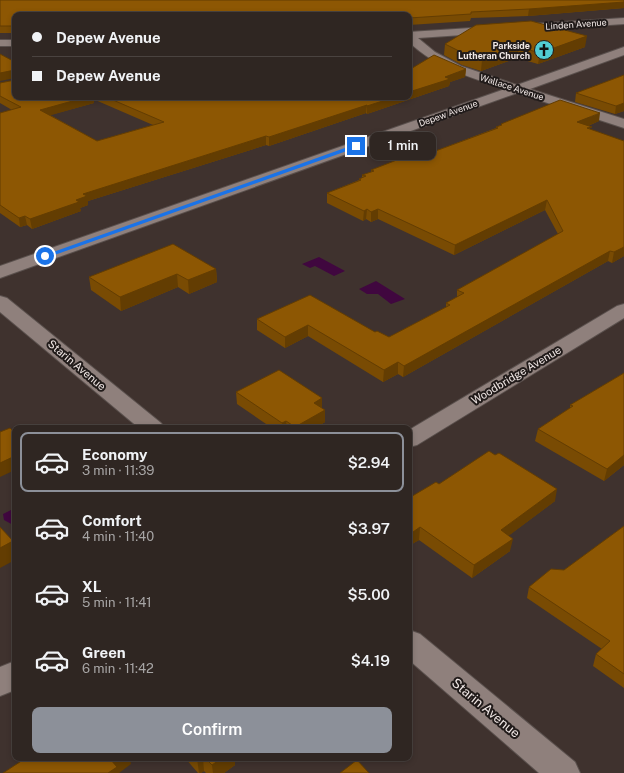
<!DOCTYPE html>
<meta charset="utf-8">
<style>
:root{--surface:#2f2622;--page:#3b322f;--text:#f1f3f6;--muted:#a7a5a5;--line:#4a4340;--accent:#8c9099}
body{margin:0;font-family:"Public Sans",sans-serif;background:var(--page);color:var(--text);height:100vh;display:flex;flex-direction:column;font-size:15px;white-space:nowrap}
*{box-sizing:border-box;margin:0}
p{font-size:13px;color:var(--muted)}
.icon{flex:none;width:22px;height:22px;fill:none;stroke:currentColor;stroke-width:2;stroke-linecap:round;stroke-linejoin:round}
.map{position:relative;flex:1;overflow:hidden}
.panel{position:absolute;left:12px;top:425px;width:400px;height:336px;display:flex;flex-direction:column;background:var(--surface);border-radius:8px;box-shadow:0 2px 6px #0003,0 0 0 1px var(--line)}
.panel>*{flex:none}
.top-card{position:absolute;left:12px;top:12px;width:400px;height:88px;border-radius:8px;box-shadow:0 2px 6px #0003,0 0 0 1px var(--line);display:grid;align-content:center;height:88px;padding:0 20px;background:var(--surface)}
.end{position:absolute;width:18px;height:18px;margin:-9px;border:5px solid #1a73e8;background:#fff;box-shadow:0 0 0 2px #fff}
.from{border-radius:50%}
.bubble{position:absolute;height:28px;border-radius:8px;background:var(--surface);box-shadow:0 2px 6px #0003,0 0 0 1px var(--line);font-size:13px;font-weight:600;line-height:28px;text-align:center}
.top-card b{display:flex;align-items:center;gap:14px;height:38px;font-size:15px}
.top-card b+b{border-top:1px solid var(--line)}
.top-card i{width:10px;height:10px;background:var(--text)}
ul{padding:7px 0 0;list-style:none}
li{display:flex;align-items:center;gap:12px;height:60px;margin:0 8px 6px;padding:0 12px;border:2px solid transparent;border-radius:8px}
li div{flex:1}
li b{display:block;font-size:15px}
li em{font-style:normal;font-weight:600}
li.on{border-color:var(--accent)}
li>.icon{width:36px;height:36px;stroke-width:1.5}
.cta{display:flex;gap:8px;margin-top:auto;padding:8px 20px}
.cta a{flex:1;height:46px;border-radius:8px;background:var(--accent);color:#fff;font-size:16px;font-weight:600;line-height:46px;text-align:center}
.map>svg:first-child{display:block}
</style>
<div class="map">
<svg width="624" height="773" viewBox="0 0 624 773">
<rect width="100%" height="100%" fill="#3f322e"/>
<path fill="#40073f" d="M 319,257 L 345,271 L 334,276 L 315,266 L 310,268 L 302,264 Z
M 376,281 L 405,299 L 391,304 L 378,294 L 367,294 L 359,289 Z
M 15,508 L 15,526 L 4,520 L 3,514 Z"/>
<g fill="none" stroke-linecap="round" stroke-linejoin="round">
<g stroke="#5a504d" stroke-width="2">
<path id="minor" d="M 624,18 L 624,24 L 418,38 L 435,52 L 461,66 L 517,85 L 624,47 L 624,55 L 530,89 L 624,119 L 624,128 L 517,93 L 0,278 L 0,266 L 505,89 C 470,77 436,68 409,42 L 409,32 Z
M 0,40 L 15,40 L 15,46 L 0,46 Z
M 0,296 L 7,298 L 161,423 L 165,428 L 139,428 L 0,312 Z
M 624,304 L 624,318 L 417,445 L 409,447 L 409,430 L 617,306 Z
M 409,630 L 420,634 L 575,762 L 580,773 L 539,773 L 409,660 Z
M 15,661 L 15,690 L 0,696 L 0,667 Z"/>
</g>
<use href="#minor" fill="#8f807c" fill-rule="evenodd"/>
</g>
<path fill="#794b03" fill-rule="evenodd" d="M 0,0 L 624,0 L 624,8 L 528,16 L 471,18 L 470,21 L 409,25 L 409,15 L 15,15 L 15,33 L 0,33 Z
M 445,44 L 585,47 L 538,64 L 517,58 L 481,71 L 462,65 L 444,55 Z
M 15,62 L 15,97 L 409,97 L 466,69 L 465,77 L 450,82 L 449,86 L 367,114 L 366,113 L 269,146 L 266,145 L 88,201 L 88,205 L 80,208 L 81,211 L 32,229 L 27,225 L 20,227 L 0,213 L 0,113 L 12,110 L 0,103 L 0,83 L 15,80 ZM 93,99 L 153,125 L 97,141 L 50,115 L 94,103 Z
M 624,75 L 624,111 L 615,114 L 575,102 L 576,93 Z
M 599,121 L 588,126 L 591,130 L 624,141 L 624,256 L 612,263 L 608,261 L 403,377 L 398,374 L 383,382 L 308,336 L 285,348 L 257,330 L 257,319 L 375,332 L 389,337 L 446,307 L 446,303 L 457,297 L 457,290 L 558,234 L 545,210 L 454,255 L 378,219 L 371,222 L 366,219 L 363,221 L 327,203 L 327,193 L 359,180 L 359,179 L 362,178 L 362,175 L 371,172 L 371,170 L 425,153 L 430,153 L 496,128 L 496,127 L 501,125 L 501,124 Z
M 216,269 L 217,282 L 189,294 L 178,287 L 121,311 L 91,290 L 89,277 Z
M 624,373 L 624,465 L 604,481 L 535,441 L 538,429 L 570,408 L 570,405 Z
M 236,392 L 322,408 L 325,422 L 315,428 L 272,428 L 237,404 Z
M 439,484 L 555,501 L 508,536 L 510,551 L 472,578 L 419,540 L 412,544 L 409,542 L 409,498 Z
M 624,526 L 624,688 L 593,666 L 596,654 L 602,649 L 527,598 L 529,587 L 564,570 Z
M 185,758 L 235,758 L 235,765 L 224,773 L 206,773 L 204,771 L 201,773 L 198,773 Z"/>
<path fill="#633d02" d="M 624,2 L 624,8 L 528,16 L 529,9 Z
M 587,36 L 585,47 L 538,64 L 540,53 Z
M 519,47 L 517,58 L 481,71 L 482,60 Z
M 466,69 L 465,77 L 450,82 L 449,86 L 367,114 L 367,106 L 395,97 L 409,97 L 409,92 L 445,77 Z
M 15,70 L 15,78 L 0,81 L 0,73 Z
M 87,97 L 93,97 L 94,103 L 41,118 L 40,110 Z
M 624,103 L 624,111 L 615,114 L 616,106 Z
M 367,105 L 366,113 L 269,146 L 269,137 Z
M 600,113 L 599,121 L 576,131 L 577,122 Z
M 266,136 L 266,145 L 88,201 L 88,205 L 80,208 L 81,211 L 32,229 L 30,219 L 76,200 L 83,194 Z
M 547,200 L 545,210 L 454,255 L 455,245 Z
M 367,209 L 366,219 L 363,221 L 364,211 Z
M 378,209 L 378,219 L 371,222 L 371,212 Z
M 25,216 L 27,225 L 20,227 L 19,218 Z
M 624,247 L 624,256 L 612,263 L 614,252 Z
M 610,251 L 608,261 L 403,377 L 404,366 Z
M 216,269 L 217,282 L 189,294 L 188,280 Z
M 177,274 L 178,287 L 121,311 L 120,297 Z
M 308,325 L 308,336 L 285,348 L 285,337 Z
M 398,362 L 398,374 L 383,382 L 384,370 Z
M 322,398 L 322,410 L 314,403 Z
M 325,410 L 325,422 L 315,428 L 295,428 L 295,427 Z
M 286,421 L 287,428 L 282,428 L 282,423 Z
M 624,455 L 624,465 L 604,481 L 607,469 Z
M 15,456 L 15,470 L 0,477 L 0,463 Z
M 557,489 L 555,501 L 499,543 L 501,530 Z
M 420,527 L 419,540 L 412,544 L 413,532 Z
M 513,539 L 510,551 L 472,578 L 474,565 Z
M 13,541 L 15,548 L 15,560 L 0,568 L 0,548 Z
M 114,758 L 130,758 L 131,764 L 119,773 L 108,773 L 111,760 Z
M 197,758 L 203,758 L 204,771 L 201,773 L 199,773 Z
M 222,758 L 235,758 L 235,765 L 224,773 L 213,773 L 212,765 Z"/>
<path fill="#8d5703" stroke="#633d02" d="M 0,0 L 624,0 L 624,2 L 529,9 L 471,12 L 471,14 L 409,18 L 409,15 L 15,15 L 15,26 L 0,26 Z
M 531,21 L 587,36 L 540,53 L 519,47 L 482,60 L 463,53 L 445,44 L 476,25 Z
M 0,54 L 15,62 L 15,97 L 87,97 L 40,110 L 97,141 L 164,122 L 106,97 L 395,97 L 367,106 L 367,105 L 269,137 L 266,136 L 83,194 L 87,196 L 76,200 L 79,202 L 30,219 L 25,216 L 19,218 L 0,205 L 0,113 L 21,107 L 0,96 L 0,83 L 15,80 L 15,70 L 0,73 Z
M 434,55 L 466,69 L 445,77 L 450,79 L 409,92 L 409,70 Z
M 624,75 L 624,103 L 616,106 L 576,93 Z
M 560,100 L 600,113 L 577,122 L 592,127 L 587,128 L 624,141 L 624,247 L 614,252 L 610,251 L 404,366 L 398,362 L 384,370 L 308,325 L 285,337 L 257,319 L 310,295 L 375,332 L 377,331 L 389,337 L 450,305 L 446,303 L 464,293 L 457,290 L 563,231 L 547,200 L 455,245 L 378,209 L 371,212 L 367,209 L 364,211 L 327,193 L 361,180 L 359,179 L 366,176 L 362,175 L 374,171 L 371,170 L 420,151 L 425,153 L 430,153 L 498,128 L 496,127 L 502,125 L 501,124 Z
M 173,244 L 216,269 L 188,280 L 177,274 L 120,297 L 89,277 Z
M 279,370 L 322,398 L 314,403 L 325,410 L 295,427 L 286,421 L 282,423 L 236,392 Z
M 624,373 L 624,455 L 607,469 L 538,429 L 573,406 L 570,405 Z
M 10,428 L 15,433 L 15,456 L 0,463 L 0,432 Z
M 489,451 L 495,455 L 499,453 L 557,489 L 501,530 L 513,539 L 474,565 L 420,527 L 413,532 L 409,529 L 409,498 L 436,482 L 439,484 Z
M 624,526 L 624,674 L 596,654 L 610,641 L 529,587 L 551,569 L 564,570 Z
M 0,527 L 13,541 L 0,548 Z
M 26,758 L 114,758 L 111,760 L 117,767 L 108,773 L 3,773 Z
M 205,758 L 222,758 L 212,765 Z
M 357,760 L 369,773 L 340,773 Z"/>
<path fill="#1a73e8" d="M 356,144 L 358,147 L 46,258 L 42,256 Z"/>
<defs>
<g id="church-disc" transform="scale(1)"><circle r="9.5" fill="#51ccd3" stroke="#211b1a"/><path d="M-1.2-6h2.4v3.5h3.3v2.4h-3.3V6h-2.4V-.1h-3.3v-2.4h3.3Z" fill="#111"/></g>
</defs>
<g fill-rule="evenodd">
<use href="#church-disc" x="544" y="50"/>
</g>
<g text-anchor="middle" dominant-baseline="central" stroke-width="4" stroke-linejoin="round" paint-order="stroke">
<g font-size="9" fill="#f1e8e6" stroke="#211b1a">
<text transform="translate(576 24) rotate(-4)">Linden Avenue</text>
<text transform="translate(512 87) rotate(18)">Wallace Avenue</text>
<text transform="translate(448 113) rotate(-20)">Depew Avenue</text>
</g>
<g font-size="9" font-weight="bold" fill="#f1e8e6" stroke="#211b1a" text-anchor="end">
<text x="530" y="45">Parkside<tspan x="530" dy="10">Lutheran Church</tspan></text>
</g>
<g font-size="11" fill="#f1e8e6" stroke="#211b1a">
<text transform="translate(77 365) rotate(40)">Starin Avenue</text>
<text transform="translate(516 375) rotate(-31)">Woodbridge Avenue</text>
</g>
<g font-size="13" fill="#f1e8e6" stroke="#211b1a">
<text transform="translate(486 708) rotate(40)">Starin Avenue</text>
</g>
</g>
</svg>
<i class="end from" style="left:45px;top:256px"></i>
<i class="end" style="left:356px;top:146px"></i>
<div class="bubble" style="left:370px;top:132px;width:66px">1 min</div>
<div class="top-card">
<b><i class="from"></i>Depew Avenue</b>
<b><i></i>Depew Avenue</b>
</div>
<section class="panel">
<ul>
<li class="on"><svg class="icon" aria-label="car" viewBox="0 0 24 24"><path d="M5 17H2v-5l4-1 3-4h7l3 4 3 1v5h-3M9 17h6M6 11h13"/><circle cx="7" cy="17" r="2"/><circle cx="17" cy="17" r="2"/></svg><div><b>Economy</b><p>3 min · 11:39</p></div><em>$2.94</em></li>
<li><svg class="icon" aria-label="car" viewBox="0 0 24 24"><path d="M5 17H2v-5l4-1 3-4h7l3 4 3 1v5h-3M9 17h6M6 11h13"/><circle cx="7" cy="17" r="2"/><circle cx="17" cy="17" r="2"/></svg><div><b>Comfort</b><p>4 min · 11:40</p></div><em>$3.97</em></li>
<li><svg class="icon" aria-label="car" viewBox="0 0 24 24"><path d="M5 17H2v-5l4-1 3-4h7l3 4 3 1v5h-3M9 17h6M6 11h13"/><circle cx="7" cy="17" r="2"/><circle cx="17" cy="17" r="2"/></svg><div><b>XL</b><p>5 min · 11:41</p></div><em>$5.00</em></li>
<li><svg class="icon" aria-label="car" viewBox="0 0 24 24"><path d="M5 17H2v-5l4-1 3-4h7l3 4 3 1v5h-3M9 17h6M6 11h13"/><circle cx="7" cy="17" r="2"/><circle cx="17" cy="17" r="2"/></svg><div><b>Green</b><p>6 min · 11:42</p></div><em>$4.19</em></li>
</ul>
<div class="cta"><a>Confirm</a></div>
</section>
</div>
